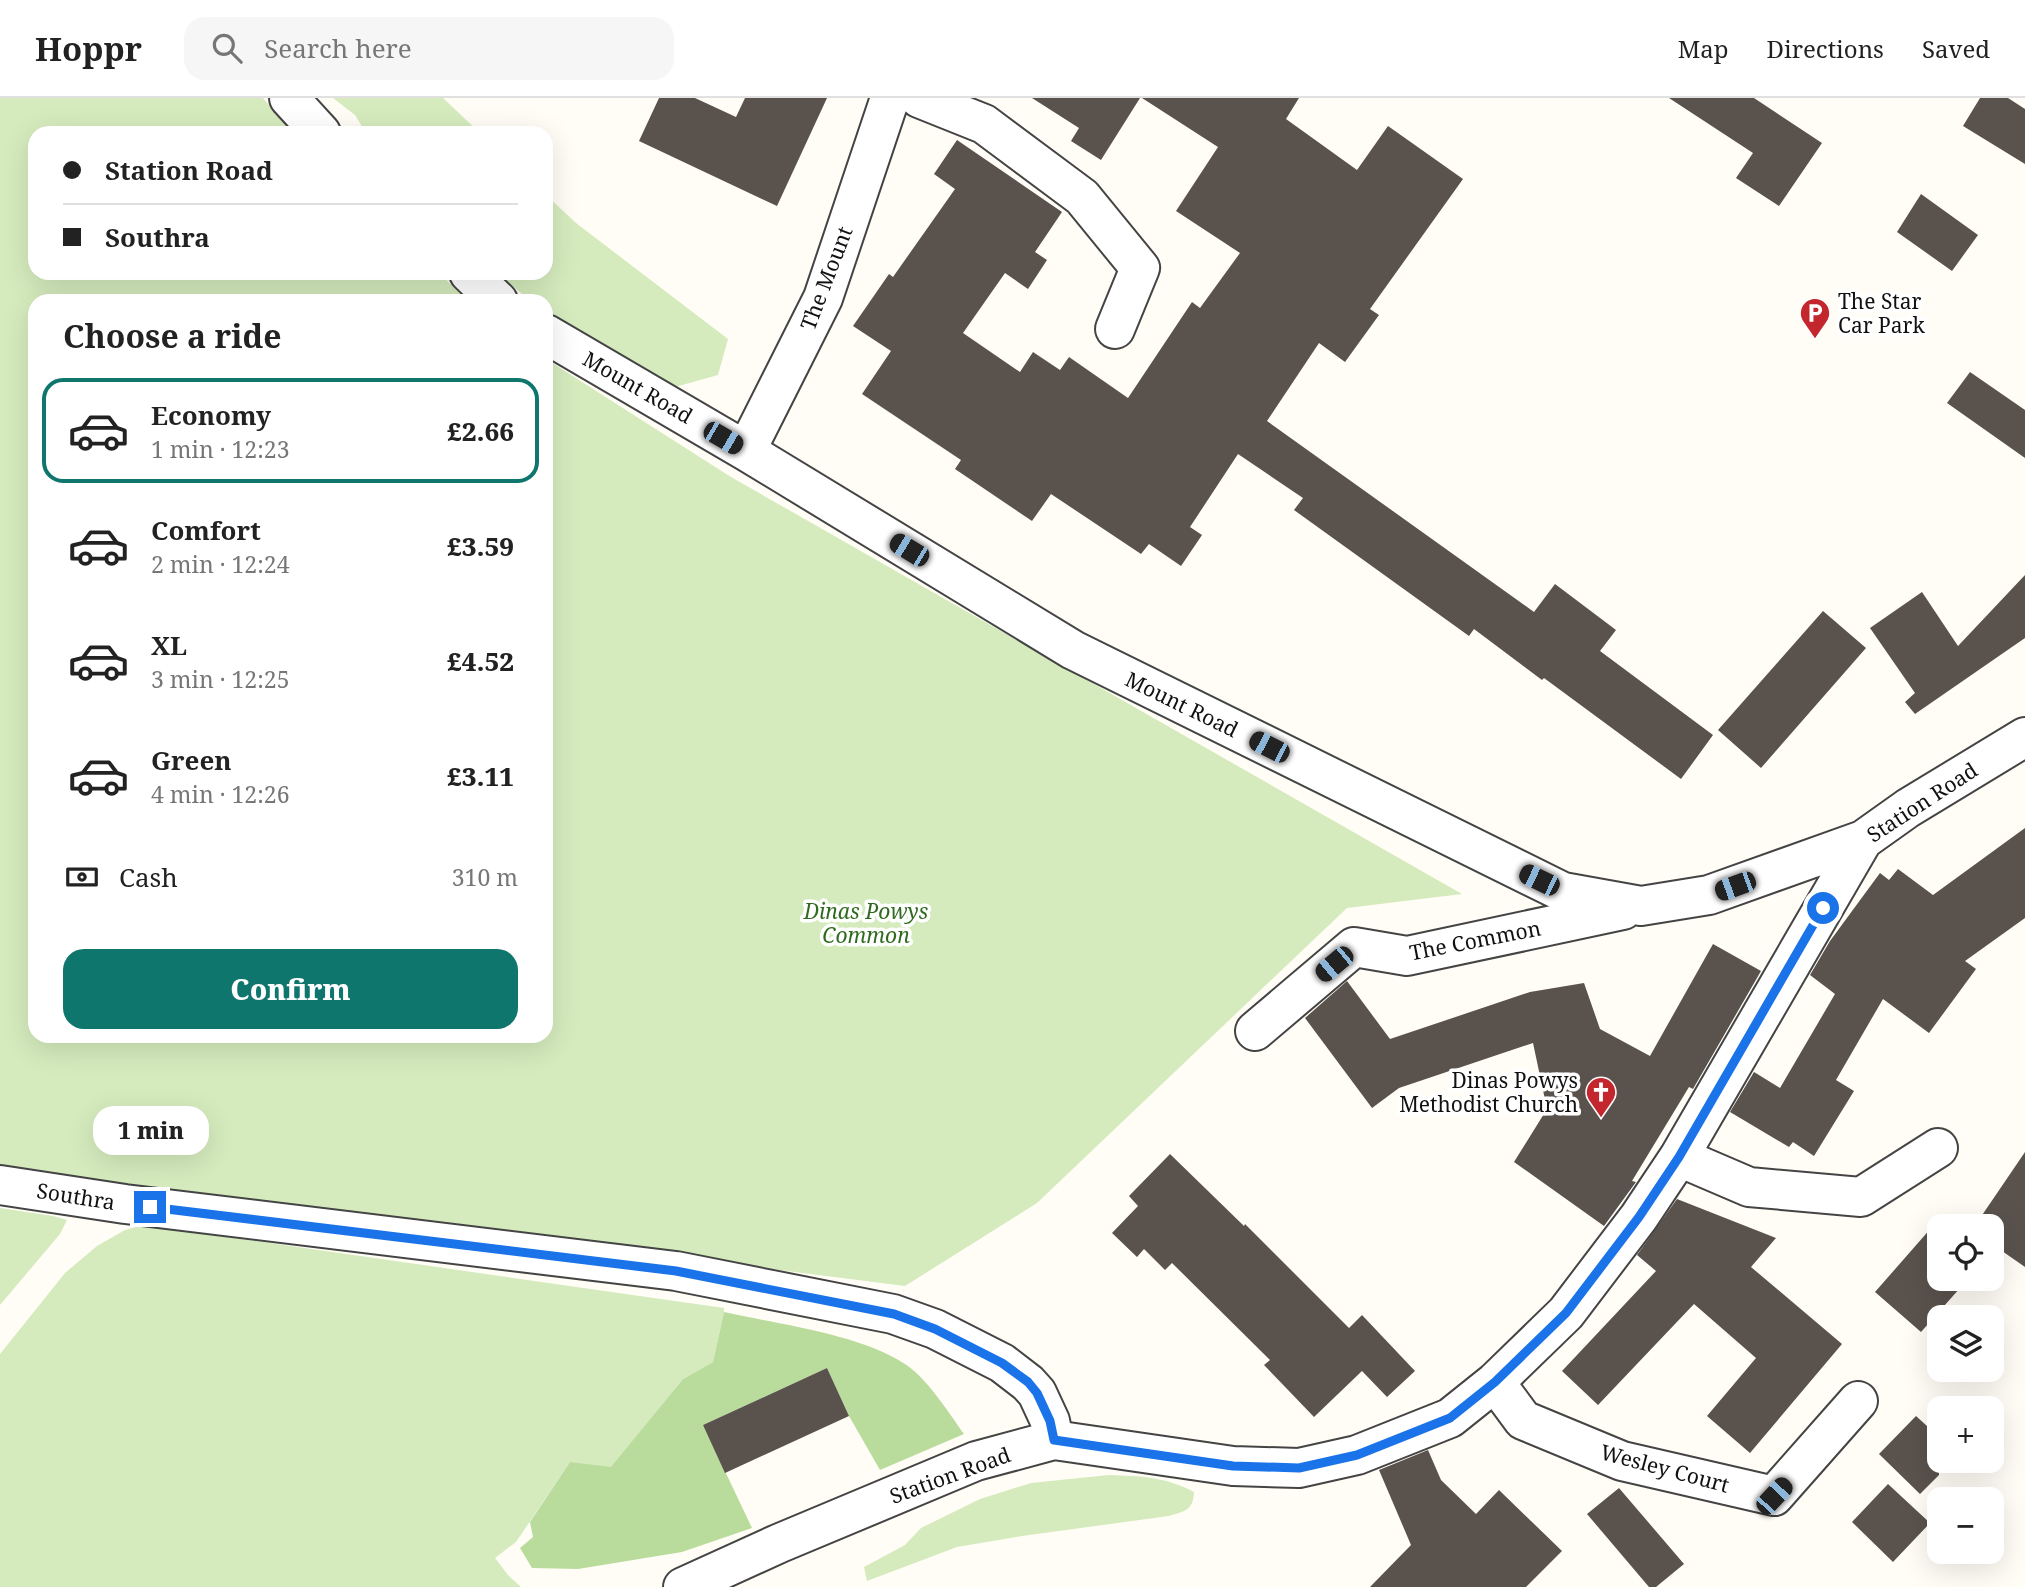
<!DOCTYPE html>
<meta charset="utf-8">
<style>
:root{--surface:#fff;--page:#f6f6f6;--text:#222;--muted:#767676;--line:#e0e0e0;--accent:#0f766e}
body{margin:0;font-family:"Noto Serif",serif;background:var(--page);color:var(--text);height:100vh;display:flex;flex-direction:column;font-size:26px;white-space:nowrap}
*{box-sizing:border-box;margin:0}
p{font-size:23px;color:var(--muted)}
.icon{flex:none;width:38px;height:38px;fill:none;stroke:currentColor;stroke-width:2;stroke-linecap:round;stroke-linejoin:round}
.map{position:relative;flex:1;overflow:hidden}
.sheet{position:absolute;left:28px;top:196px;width:525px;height:749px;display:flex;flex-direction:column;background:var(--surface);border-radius:21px;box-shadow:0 7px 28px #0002}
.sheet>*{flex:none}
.banner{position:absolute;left:28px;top:28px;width:525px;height:154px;border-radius:21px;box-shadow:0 7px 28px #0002;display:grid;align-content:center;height:154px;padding:0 35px;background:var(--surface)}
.tools{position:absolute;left:1927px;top:1116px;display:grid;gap:14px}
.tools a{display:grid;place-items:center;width:77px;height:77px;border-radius:14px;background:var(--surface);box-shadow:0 7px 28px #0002;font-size:35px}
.end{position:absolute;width:32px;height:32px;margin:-16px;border:9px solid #1a73e8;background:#fff;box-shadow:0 0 0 4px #fff}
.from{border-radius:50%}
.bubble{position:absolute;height:49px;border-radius:21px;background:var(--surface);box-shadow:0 7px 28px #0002;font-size:23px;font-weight:800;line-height:49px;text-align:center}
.car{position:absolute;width:21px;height:42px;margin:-21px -10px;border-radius:9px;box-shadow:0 0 5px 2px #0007;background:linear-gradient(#222 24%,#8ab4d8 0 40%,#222 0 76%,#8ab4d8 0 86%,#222 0)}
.banner b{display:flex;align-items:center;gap:24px;height:66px;font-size:26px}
.banner b+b{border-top:2px solid var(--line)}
.banner i{width:18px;height:18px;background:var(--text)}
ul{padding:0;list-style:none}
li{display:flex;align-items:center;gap:21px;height:105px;margin:0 14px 10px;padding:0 21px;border:4px solid transparent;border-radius:21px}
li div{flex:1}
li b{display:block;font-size:26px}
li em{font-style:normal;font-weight:800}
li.on{border-color:var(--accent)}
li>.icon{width:63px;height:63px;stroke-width:1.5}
h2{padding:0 35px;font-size:32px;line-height:84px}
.pay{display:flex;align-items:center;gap:18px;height:77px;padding:0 35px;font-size:26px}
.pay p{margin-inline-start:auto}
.button{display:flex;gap:14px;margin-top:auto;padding:14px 35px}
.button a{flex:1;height:80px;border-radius:21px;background:var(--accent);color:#fff;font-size:28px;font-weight:800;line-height:80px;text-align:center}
header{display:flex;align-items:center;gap:42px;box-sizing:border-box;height:98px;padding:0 35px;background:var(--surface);border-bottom:2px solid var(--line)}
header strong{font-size:33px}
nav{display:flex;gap:38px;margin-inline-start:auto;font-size:24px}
.search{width:490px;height:63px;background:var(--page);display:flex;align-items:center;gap:18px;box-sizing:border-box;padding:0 24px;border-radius:21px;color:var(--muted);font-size:26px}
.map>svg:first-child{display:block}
</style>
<header>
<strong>Hoppr</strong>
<div class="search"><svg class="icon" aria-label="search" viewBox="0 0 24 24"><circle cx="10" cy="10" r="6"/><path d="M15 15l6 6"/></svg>Search here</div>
<nav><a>Map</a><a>Directions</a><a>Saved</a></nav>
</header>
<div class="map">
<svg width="2025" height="1489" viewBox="0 0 2025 1489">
<rect width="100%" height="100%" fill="#fffdf5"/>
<path fill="#d5ebbd" d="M 0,0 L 263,0 L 293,35 L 35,35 L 35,175 L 439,175 L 468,203 L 35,203 L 35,938 L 546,938 L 546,261 L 731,379 L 1462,796 L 1347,810 L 1037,1105 L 905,1188 L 0,1073 Z
M 333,0 L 443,0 L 480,35 L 366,35 L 355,17 Z
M 546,97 L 576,125 L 728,241 L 718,277 L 668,291 L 546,217 L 546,203 L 530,203 L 498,175 L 546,175 Z
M 0,1110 L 53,1118 L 67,1122 L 60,1136 L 0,1207 Z
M 143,1127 L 724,1210 L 724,1214 L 713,1264 L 683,1281 L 611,1370 L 570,1364 L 516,1444 L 495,1460 L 508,1477 L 521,1489 L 0,1489 L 0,1256 L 65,1175 L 97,1148 L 125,1132 Z
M 1109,1377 C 1141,1378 1166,1379 1194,1394 C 1193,1412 1186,1413 1169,1418 L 1022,1438 L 957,1449 L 867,1483 L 864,1469 L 905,1447 L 921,1430 L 980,1401 L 1031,1385 Z"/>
<path fill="#b9dc9c" d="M 724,1214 C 777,1226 860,1236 905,1266 C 926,1279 949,1315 964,1336 L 880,1372 L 849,1318 L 827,1270 L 703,1327 L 752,1430 L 682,1454 L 578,1471 L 532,1470 L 520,1450 L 533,1439 L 530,1424 L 570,1364 L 611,1369 L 683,1281 L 713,1264 Z"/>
<path fill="#5a524d" d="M 659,0 L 695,0 L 736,19 L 745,0 L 827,0 L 777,108 L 639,43 Z
M 1032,0 L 1140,0 L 1101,62 L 1071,43 L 1079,30 Z
M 1142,0 L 1299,0 L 1286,21 L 1357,72 L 1388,28 L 1463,81 L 1370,211 L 1379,217 L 1345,264 L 1319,245 L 1267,323 L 1534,514 L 1555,486 L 1616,532 L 1600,553 L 1713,637 L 1681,681 L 1544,580 L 1542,582 L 1474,531 L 1469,538 L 1294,412 L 1303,400 L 1238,356 L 1190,429 L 1202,437 L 1181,468 L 1149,446 L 1141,456 L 1051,396 L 1032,423 L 955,371 L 961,362 L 862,296 L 891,253 L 853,228 L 889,176 L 893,179 L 955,91 L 934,76 L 957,42 L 1062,114 L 1035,154 L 1047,162 L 1028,191 L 1005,175 L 963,235 L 1020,274 L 1033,254 L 1060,272 L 1069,259 L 1128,300 L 1192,204 L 1200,210 L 1240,155 L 1176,113 L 1218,49 Z
M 1669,0 L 1754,0 L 1822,45 L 1779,108 L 1736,80 L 1753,55 Z
M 1980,0 L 2008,0 L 2025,11 L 2025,66 L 1963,28 Z
M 1921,96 L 1978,137 L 1952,173 L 1897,134 Z
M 1970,274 L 2025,312 L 2025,360 L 1947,305 Z
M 2025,477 L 2025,540 L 1915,616 L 1905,604 L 1915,595 L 1870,530 L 1922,494 L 1958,548 Z
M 1823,513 L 1866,550 L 1761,670 L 1718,632 Z
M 2025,730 L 2025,820 L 1965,863 L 1976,871 L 1929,935 L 1883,901 L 1836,982 L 1854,993 L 1814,1058 L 1793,1044 L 1789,1049 L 1730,1014 L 1754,974 L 1780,990 L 1835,896 L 1810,877 L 1830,843 L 1880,775 L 1889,782 L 1898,771 L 1933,797 Z
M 1713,846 L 1761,873 L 1693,991 L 1689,989 L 1632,1083 L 1636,1084 L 1604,1128 L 1514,1064 L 1547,1011 L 1533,945 L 1399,990 L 1372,1010 L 1305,920 L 1347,883 L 1390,941 L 1530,894 L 1584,885 L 1600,931 L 1650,958 Z
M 2025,1054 L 2025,1169 L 1992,1146 L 1992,1129 L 1974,1129 Z
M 1170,1056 L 1244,1128 L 1245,1126 L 1349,1230 L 1362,1217 L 1415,1273 L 1387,1299 L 1362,1273 L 1314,1319 L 1264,1267 L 1270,1262 L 1172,1165 L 1165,1172 L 1144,1151 L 1137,1159 L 1112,1135 L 1138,1108 L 1129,1098 Z
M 1677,1101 L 1776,1140 L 1751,1169 L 1842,1246 L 1750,1355 L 1707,1318 L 1756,1260 L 1694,1206 L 1598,1307 L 1562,1273 L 1656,1173 L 1637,1157 Z
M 1932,1129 L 1939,1135 L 1939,1181 L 1968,1181 L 1921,1234 L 1875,1194 Z
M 827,1270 L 849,1318 L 725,1375 L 703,1327 Z
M 1916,1318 L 1939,1339 L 1939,1377 L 1920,1396 L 1879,1356 Z
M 1428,1352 L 1441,1382 L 1476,1416 L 1499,1392 L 1562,1453 L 1526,1489 L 1370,1489 L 1411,1447 L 1379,1372 Z
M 1888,1386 L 1930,1425 L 1893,1464 L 1852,1424 Z
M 1619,1390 L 1684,1466 L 1656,1489 L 1649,1489 L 1587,1416 Z"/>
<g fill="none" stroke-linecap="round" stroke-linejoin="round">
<g stroke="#444" stroke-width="42">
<path id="minor" d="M 289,0 L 321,35
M 919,0 L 984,26 L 1082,99 L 1140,170 L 1115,231
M 469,175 L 498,203
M 546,236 L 746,353 L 1073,552 L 1563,794 L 1641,808 L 1709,797 L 1863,742
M 746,353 L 823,200 L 890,0
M 1255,933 L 1354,849 L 1407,858 L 1623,812
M 1679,1059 L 1749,1089 L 1861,1099 L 1938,1050
M 0,1087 L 125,1106 L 676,1173 L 893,1216 L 935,1231 L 1002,1265 L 1028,1285 L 1037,1295 L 1050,1323 L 1054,1342
M 1495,1284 L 1523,1322 L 1622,1363 L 1774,1398 L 1858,1303
M 683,1489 L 780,1445 L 976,1363 L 1054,1342 L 1233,1368 L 1299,1370 L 1357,1357 L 1450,1320 L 1495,1284 L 1566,1215 L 1639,1119 L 1679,1059 L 1863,742 L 1908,710 L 2025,639"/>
</g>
<use href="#minor" stroke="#fff" stroke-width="38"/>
</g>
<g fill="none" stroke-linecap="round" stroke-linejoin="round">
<path stroke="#1a73e8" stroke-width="9" d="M 150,1109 L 676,1173 L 894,1216 L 935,1231 L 1002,1265 L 1028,1284 L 1037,1295 L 1050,1323 L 1054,1342 L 1233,1368 L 1299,1370 L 1357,1357 L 1450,1320 L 1495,1284 L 1566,1215 L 1639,1119 L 1679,1059 L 1823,810"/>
</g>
<defs>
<g id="parking-pin" transform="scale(1.575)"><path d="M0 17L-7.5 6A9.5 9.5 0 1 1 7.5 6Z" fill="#c4262e" stroke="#fff"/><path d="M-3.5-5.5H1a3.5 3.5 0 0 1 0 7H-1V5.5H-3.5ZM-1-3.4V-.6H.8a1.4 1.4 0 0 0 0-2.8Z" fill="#fff"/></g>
<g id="church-pin" transform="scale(1.575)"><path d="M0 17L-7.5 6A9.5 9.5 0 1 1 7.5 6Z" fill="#c4262e" stroke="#fff"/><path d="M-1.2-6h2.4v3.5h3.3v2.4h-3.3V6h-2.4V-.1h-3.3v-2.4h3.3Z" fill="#fff"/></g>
</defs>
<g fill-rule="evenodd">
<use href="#parking-pin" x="1815" y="215"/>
<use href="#church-pin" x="1601" y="994"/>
</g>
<g text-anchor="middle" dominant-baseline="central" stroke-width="7" stroke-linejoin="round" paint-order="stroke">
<g font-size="21" fill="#111" stroke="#fff">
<text transform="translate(826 180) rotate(-69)">The Mount</text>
<text transform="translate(638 289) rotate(30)">Mount Road</text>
<text transform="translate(1182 606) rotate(26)">Mount Road</text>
<text transform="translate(1922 704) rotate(-33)">Station Road</text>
<text transform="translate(1475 842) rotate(-11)">The Common</text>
<text transform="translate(76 1098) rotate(9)">Southra</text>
<text transform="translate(1665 1370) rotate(15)">Wesley Court</text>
<text transform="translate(950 1377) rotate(-20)">Station Road</text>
</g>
<g font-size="21" fill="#111" stroke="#fff" text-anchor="start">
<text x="1838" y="203">The Star<tspan x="1838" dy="24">Car Park</tspan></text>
<text x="1578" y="982" text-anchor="end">Dinas Powys<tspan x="1578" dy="24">Methodist Church</tspan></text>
</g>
<g font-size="21" font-style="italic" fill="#2f6b1f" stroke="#fff">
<text x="866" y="813">Dinas Powys<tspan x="866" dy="24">Common</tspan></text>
</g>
</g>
</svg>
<div class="tools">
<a><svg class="icon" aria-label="locate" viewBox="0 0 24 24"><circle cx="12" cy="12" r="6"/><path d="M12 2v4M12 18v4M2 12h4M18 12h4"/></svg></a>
<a><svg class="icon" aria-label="layers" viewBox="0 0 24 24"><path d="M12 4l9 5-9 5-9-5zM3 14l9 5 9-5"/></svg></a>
<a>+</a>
<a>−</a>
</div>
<i class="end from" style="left:1823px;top:810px"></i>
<i class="end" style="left:150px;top:1109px"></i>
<div class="bubble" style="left:93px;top:1008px;width:116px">1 min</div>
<i class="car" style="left:723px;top:340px;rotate:120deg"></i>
<i class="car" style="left:909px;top:452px;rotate:301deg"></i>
<i class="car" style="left:1269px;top:649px;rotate:297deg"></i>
<i class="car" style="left:1539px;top:782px;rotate:296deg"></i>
<i class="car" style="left:1735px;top:788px;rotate:250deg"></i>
<i class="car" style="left:1334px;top:866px;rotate:230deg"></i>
<i class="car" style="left:1774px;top:1398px;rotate:43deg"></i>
<div class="banner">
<b><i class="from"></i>Station Road</b>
<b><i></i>Southra</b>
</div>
<section class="sheet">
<h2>Choose a ride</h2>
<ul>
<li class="on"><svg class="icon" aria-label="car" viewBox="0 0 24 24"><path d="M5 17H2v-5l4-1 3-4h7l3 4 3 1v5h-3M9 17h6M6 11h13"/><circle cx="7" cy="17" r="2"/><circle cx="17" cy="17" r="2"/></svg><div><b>Economy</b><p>1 min · 12:23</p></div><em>£2.66</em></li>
<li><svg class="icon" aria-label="car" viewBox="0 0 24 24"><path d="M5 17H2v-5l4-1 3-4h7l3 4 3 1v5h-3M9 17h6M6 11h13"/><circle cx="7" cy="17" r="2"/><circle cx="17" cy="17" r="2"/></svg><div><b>Comfort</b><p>2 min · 12:24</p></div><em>£3.59</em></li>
<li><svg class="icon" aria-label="car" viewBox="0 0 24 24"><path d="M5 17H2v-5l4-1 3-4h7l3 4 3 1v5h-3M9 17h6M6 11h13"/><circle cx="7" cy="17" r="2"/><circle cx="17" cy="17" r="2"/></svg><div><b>XL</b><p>3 min · 12:25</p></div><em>£4.52</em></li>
<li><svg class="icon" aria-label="car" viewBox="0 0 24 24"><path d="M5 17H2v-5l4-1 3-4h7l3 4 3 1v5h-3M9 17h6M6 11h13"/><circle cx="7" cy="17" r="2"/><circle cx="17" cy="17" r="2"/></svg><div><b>Green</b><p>4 min · 12:26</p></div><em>£3.11</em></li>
</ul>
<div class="pay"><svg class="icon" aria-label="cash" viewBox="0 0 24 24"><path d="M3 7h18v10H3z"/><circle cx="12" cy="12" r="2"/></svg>Cash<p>310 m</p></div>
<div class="button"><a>Confirm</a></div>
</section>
</div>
